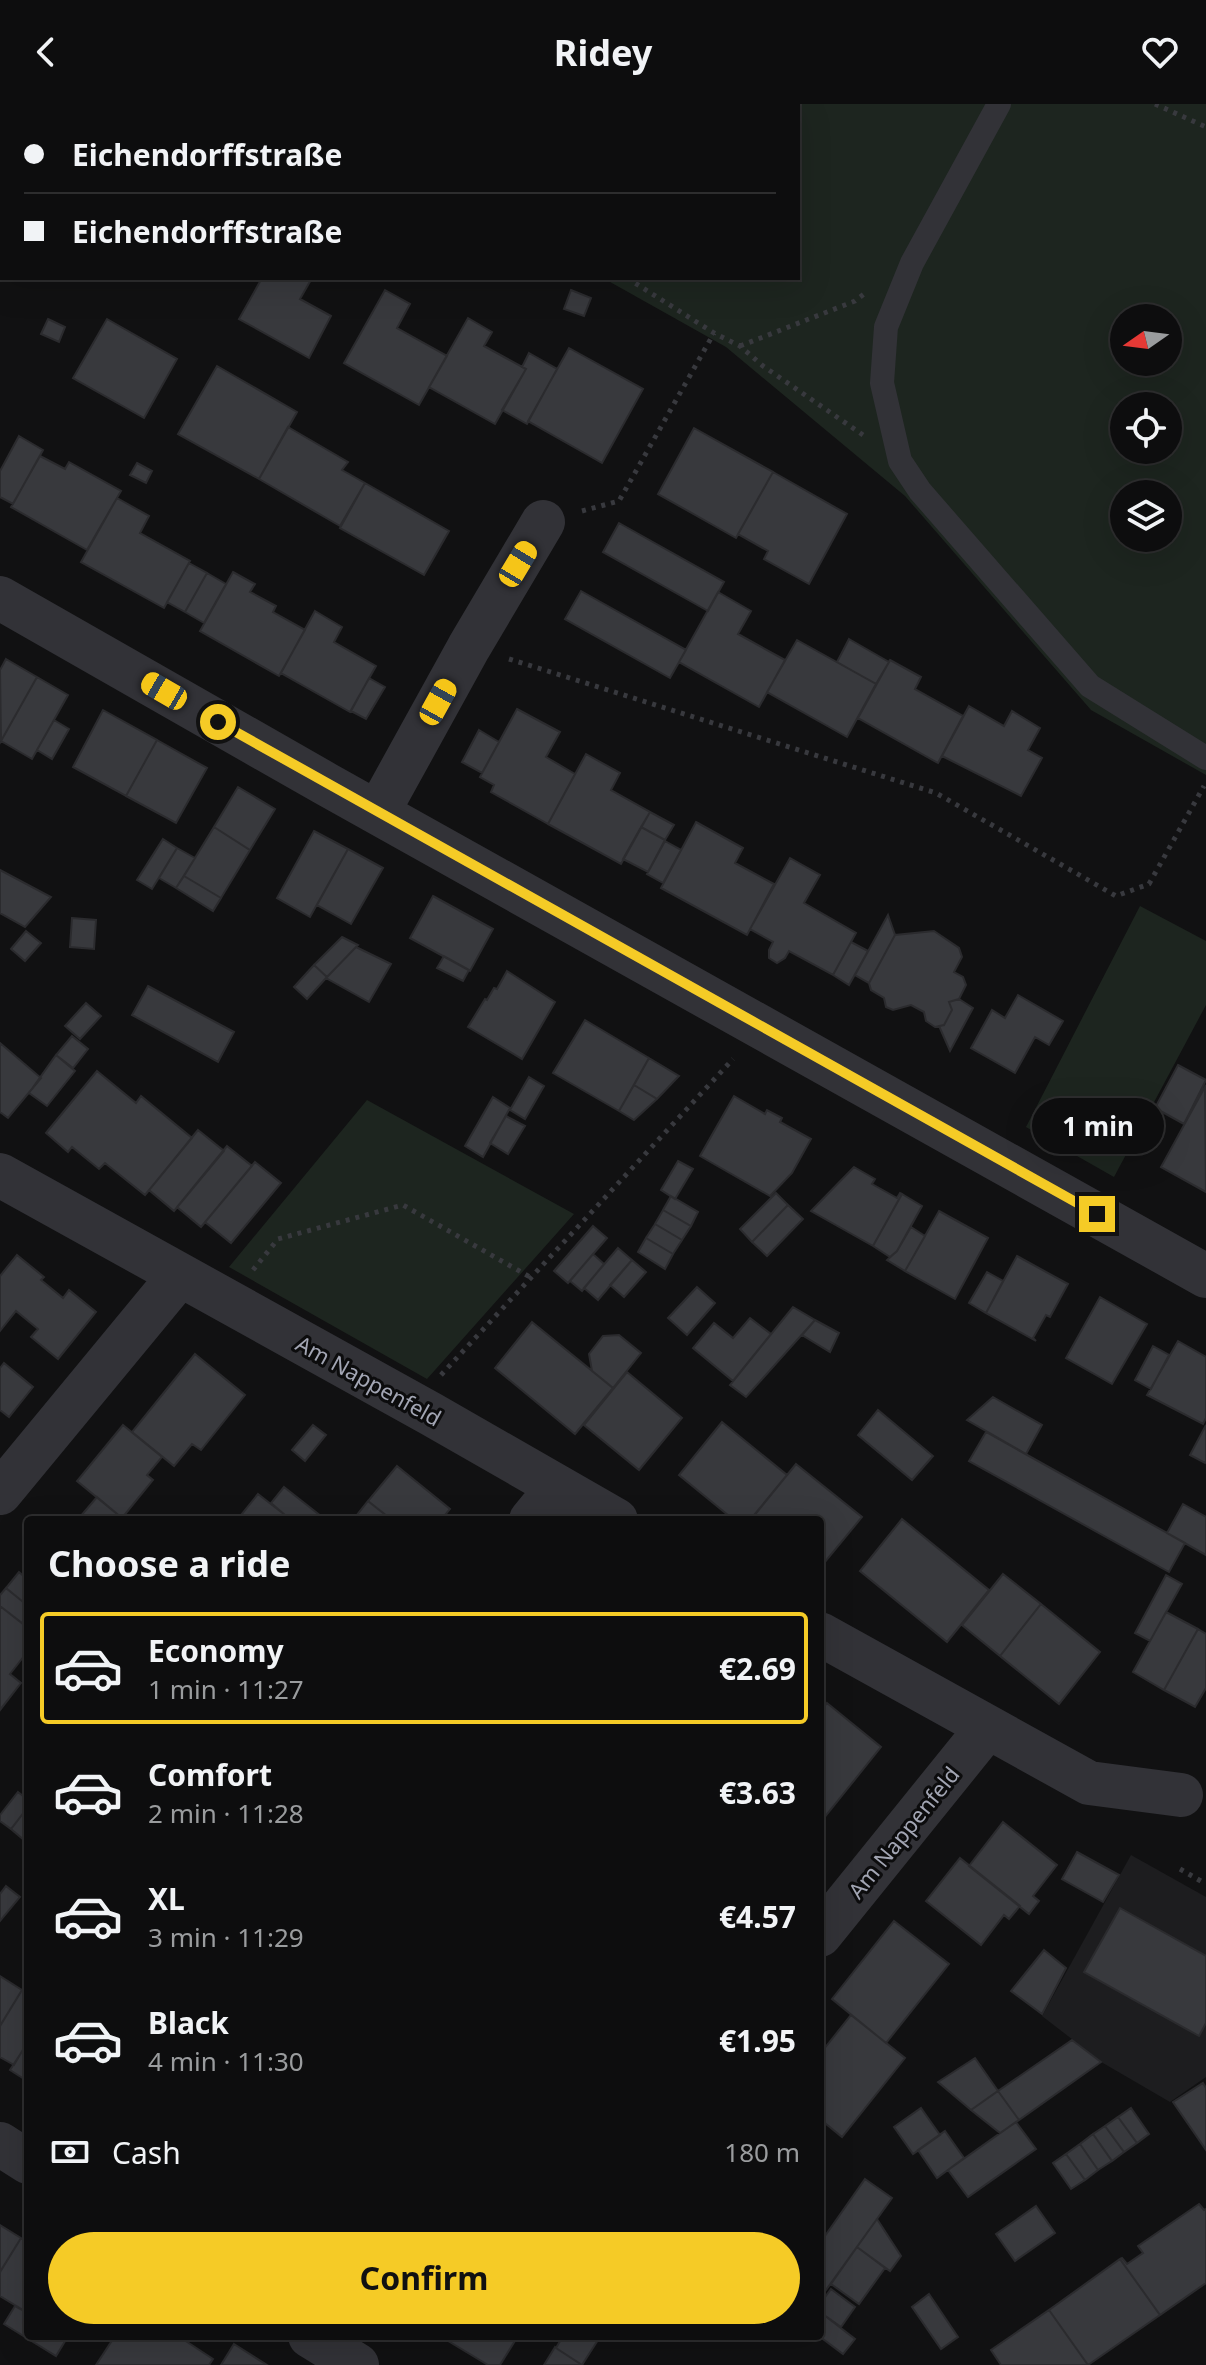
<!DOCTYPE html>
<meta charset="utf-8">
<style>
:root{--surface:#0d0d0e;--page:#161617;--text:#f1f3f6;--muted:#9a9c9e;--line:#2d2d2e;--accent:#f5cb26}
body{margin:0;font-family:"Noto Sans",sans-serif;background:var(--page);color:var(--text);height:100vh;display:flex;flex-direction:column;font-size:30px;white-space:nowrap}
*{box-sizing:border-box;margin:0}
p{font-size:26px;color:var(--muted)}
.icon{flex:none;width:44px;height:44px;fill:none;stroke:currentColor;stroke-width:2;stroke-linecap:round;stroke-linejoin:round}
.map{position:relative;flex:1;overflow:hidden}
.details{position:absolute;left:24px;top:1412px;width:800px;height:824px;display:flex;flex-direction:column;background:var(--surface);border-radius:8px;box-shadow:0 8px 32px #0002,0 0 0 2px var(--line)}
.details>*{flex:none}
.banner{position:absolute;left:0px;top:0px;width:800px;height:176px;box-shadow:0 8px 32px #0002,0 0 0 2px var(--line);display:grid;align-content:center;height:176px;padding:0 24px;background:var(--surface)}
.needle{width:52px;rotate:256deg}
.controls{position:absolute;left:1110px;top:200px;display:grid;gap:16px}
.controls a{display:grid;place-items:center;width:72px;height:72px;border-radius:50%;background:var(--surface);box-shadow:0 8px 32px #0002,0 0 0 2px var(--line);font-size:40px}
.end{position:absolute;width:36px;height:36px;margin:-18px;border:10px solid #f5cb26;background:#111;box-shadow:0 0 0 4px #111}
.from{border-radius:50%}
.bubble{position:absolute;height:56px;border-radius:28px;background:var(--surface);box-shadow:0 8px 32px #0002,0 0 0 2px var(--line);font-size:26px;font-weight:700;line-height:56px;text-align:center}
.car{position:absolute;width:24px;height:48px;margin:-24px -12px;border-radius:10px;box-shadow:0 0 6px 2px #0007;background:linear-gradient(#f5c518 24%,#345 0 40%,#f5c518 0 76%,#345 0 86%,#f5c518 0)}
.banner b{display:flex;align-items:center;gap:28px;height:76px;font-size:30px}
.banner b+b{border-top:2px solid var(--line)}
.banner i{width:20px;height:20px;background:var(--text)}
ul{padding:0;list-style:none}
li{display:flex;align-items:center;gap:24px;height:112px;margin:0 16px 12px;padding:0 8px;border:4px solid transparent;border-radius:8px}
li div{flex:1}
li b{display:block;font-size:30px}
li em{font-style:normal;font-weight:700}
li.selected{border-color:var(--accent)}
li>.icon{width:72px;height:72px;stroke-width:1.5}
h2{padding:0 24px;font-size:36px;line-height:96px}
.pay{display:flex;align-items:center;gap:20px;height:88px;padding:0 24px;font-size:30px}
.pay p{margin-inline-start:auto}
.primary-button{display:flex;gap:16px;margin-top:auto;padding:16px 24px}
.primary-button a{flex:1;height:92px;border-radius:48px;background:var(--accent);color:#111;font-size:32px;font-weight:700;line-height:92px;text-align:center}
header{display:flex;justify-content:space-between;align-items:center;height:104px;padding:0 24px;background:var(--surface);font-size:36px;font-weight:700}
.map>svg:first-child{display:block}
</style>
<header><svg class="icon" aria-label="back" viewBox="0 0 24 24"><path d="M15 5l-7 7 7 7"/></svg>Ridey<svg class="icon" aria-label="heart" viewBox="0 0 24 24"><path d="M12 20l-8-8c-3-5 5-10 8-4 3-6 11-1 8 4z"/></svg></header>
<div class="map">
<svg width="1206" height="2261" viewBox="0 0 1206 2261">
<rect width="100%" height="100%" fill="#111112"/>
<path fill="#1d1d1f" d="M 1131,1751 L 1206,1793 L 1206,1973 L 1170,1998 L 1103,1959 L 1042,1912 Z"/>
<path fill="#1d251f" fill-rule="evenodd" d="M 0,0 L 1206,0 L 1206,671 L 1091,606 L 905,392 L 726,243 L 603,174 L 798,174 L 798,2 L 2,2 L 2,139 ZM 1124,214 L 1168,214 L 1168,258 L 1124,258 ZM 1124,302 L 1168,302 L 1168,346 L 1124,346 ZM 1124,390 L 1168,390 L 1168,434 L 1124,434 Z
M 1140,802 L 1206,837 L 1206,901 L 1114,1073 L 1026,1023 Z
M 367,996 L 574,1110 L 427,1275 L 229,1163 Z"/>
<path fill="#38393d" stroke="#2b2b2e" stroke-width="2" d="M 262,174 L 312,174 L 300,195 L 331,212 L 309,254 L 239,215 Z
M 385,186 L 410,200 L 397,224 L 447,252 L 419,301 L 344,259 Z
M 571,186 L 591,194 L 584,212 L 564,205 Z
M 468,214 L 492,228 L 484,242 L 526,265 L 495,320 L 429,283 Z
M 48,215 L 65,223 L 59,238 L 41,230 Z
M 107,215 L 177,255 L 144,314 L 73,274 Z
M 569,244 L 643,285 L 602,359 L 528,317 Z
M 529,249 L 557,265 L 527,320 L 502,306 L 526,265 L 522,263 Z
M 217,262 L 297,308 L 259,375 L 178,330 Z
M 288,323 L 348,358 L 342,366 L 365,379 L 340,422 L 259,375 Z
M 694,324 L 773,368 L 736,434 L 658,390 Z
M 19,332 L 43,346 L 13,400 L 0,393 L 0,367 Z
M 40,352 L 65,365 L 69,358 L 121,387 L 87,446 L 11,403 Z
M 137,359 L 152,367 L 146,379 L 130,371 Z
M 773,368 L 847,410 L 809,480 L 764,455 L 768,447 L 738,430 Z
M 365,379 L 449,427 L 424,471 L 340,424 Z
M 117,394 L 149,412 L 140,429 L 190,457 L 164,504 L 81,458 Z
M 619,419 L 724,478 L 708,507 L 603,448 Z
M 189,459 L 207,469 L 185,508 L 167,498 Z
M 233,468 L 255,480 L 250,488 L 276,502 L 273,508 L 305,526 L 279,572 L 200,527 Z
M 207,469 L 226,480 L 204,519 L 185,508 Z
M 581,487 L 686,546 L 670,574 L 565,515 Z
M 718,488 L 751,507 L 738,530 L 785,556 L 759,603 L 679,558 Z
M 315,507 L 342,523 L 334,538 L 376,562 L 350,608 L 281,569 Z
M 849,535 L 889,558 L 876,580 L 837,558 Z
M 797,536 L 876,580 L 847,633 L 767,588 Z
M 6,555 L 37,573 L 1,637 L 0,566 Z
M 890,556 L 921,573 L 915,585 L 963,612 L 938,659 L 858,614 Z
M 37,573 L 68,591 L 32,655 L 1,637 Z
M 369,574 L 385,583 L 366,615 L 351,607 Z
M 969,602 L 1004,622 L 1012,607 L 1040,624 L 1028,646 L 1042,654 L 1021,692 L 942,652 Z
M 517,605 L 560,628 L 546,653 L 575,670 L 548,720 L 491,688 L 494,681 L 480,673 Z
M 103,606 L 157,636 L 126,692 L 73,663 Z
M 54,616 L 69,625 L 52,655 L 37,646 Z
M 479,626 L 499,638 L 482,669 L 462,658 Z
M 157,636 L 207,664 L 176,719 L 126,692 Z
M 586,650 L 620,669 L 611,686 L 650,708 L 621,760 L 548,720 Z
M 238,683 L 275,705 L 250,746 L 214,723 Z
M 650,708 L 674,721 L 665,736 L 641,723 Z
M 696,718 L 743,744 L 735,759 L 774,780 L 747,831 L 661,784 Z
M 214,723 L 250,746 L 221,794 L 184,772 Z
M 641,723 L 665,736 L 648,768 L 623,755 Z
M 314,727 L 348,745 L 310,813 L 277,794 Z
M 163,735 L 177,744 L 152,785 L 137,776 Z
M 665,737 L 681,746 L 663,779 L 647,770 Z
M 177,744 L 195,754 L 176,784 L 159,774 Z
M 348,745 L 383,764 L 351,820 L 317,801 Z
M 790,754 L 820,771 L 804,799 L 856,829 L 833,871 L 789,847 L 785,854 L 777,859 L 769,854 L 769,846 L 773,838 L 750,825 Z
M 0,766 L 51,793 L 25,823 L 0,809 Z
M 184,772 L 221,794 L 213,807 L 176,784 Z
M 433,792 L 493,825 L 470,867 L 410,834 Z
M 888,811 L 895,831 L 869,879 L 855,871 Z
M 72,814 L 96,816 L 94,845 L 70,843 Z
M 26,827 L 41,839 L 25,857 L 11,845 Z
M 934,827 L 959,844 L 962,853 L 954,868 L 963,873 L 966,881 L 959,895 L 949,898 L 952,906 L 944,921 L 935,923 L 926,917 L 924,908 L 911,901 L 893,906 L 886,903 L 884,894 L 871,886 L 869,879 L 895,831 Z
M 342,833 L 358,841 L 327,873 L 314,861 Z
M 851,838 L 868,847 L 849,881 L 833,871 Z
M 356,843 L 391,860 L 369,898 L 326,874 Z
M 444,852 L 469,866 L 463,877 L 437,864 Z
M 314,861 L 327,873 L 307,895 L 294,883 Z
M 507,867 L 555,898 L 522,955 L 468,923 L 485,895 L 487,896 L 494,884 L 497,885 Z
M 148,882 L 234,928 L 218,958 L 132,911 Z
M 1018,891 L 1063,917 L 1049,941 L 1035,933 L 1015,969 L 971,944 L 992,906 L 1005,914 Z
M 959,895 L 973,904 L 950,947 L 939,922 L 944,921 L 952,906 L 949,898 Z
M 86,899 L 101,912 L 80,935 L 65,922 Z
M 585,916 L 649,954 L 619,1007 L 553,969 Z
M 72,932 L 88,945 L 73,964 L 56,951 Z
M 0,939 L 41,974 L 8,1014 L 0,1008 Z
M 56,951 L 75,967 L 47,1002 L 29,989 Z
M 649,954 L 679,972 L 657,995 L 634,981 Z
M 1178,961 L 1206,976 L 1184,1020 L 1155,1004 Z
M 97,967 L 136,999 L 141,992 L 192,1034 L 145,1091 L 105,1059 L 99,1065 L 72,1043 L 68,1048 L 46,1029 Z
M 529,973 L 544,982 L 525,1015 L 510,1006 Z
M 634,981 L 657,995 L 634,1016 L 619,1007 Z
M 1206,981 L 1205,987 L 1206,1088 L 1161,1063 Z
M 734,992 L 765,1010 L 767,1006 L 782,1014 L 780,1018 L 811,1035 L 792,1069 L 770,1092 L 700,1052 Z
M 493,993 L 510,1004 L 483,1053 L 465,1042 Z
M 506,1012 L 525,1022 L 508,1050 L 490,1039 Z
M 198,1026 L 224,1047 L 174,1107 L 149,1086 Z
M 227,1042 L 252,1062 L 201,1123 L 177,1103 Z
M 678,1057 L 693,1065 L 675,1095 L 661,1086 Z
M 255,1058 L 281,1079 L 231,1139 L 205,1118 Z
M 854,1063 L 875,1075 L 872,1080 L 897,1094 L 900,1089 L 902,1090 L 873,1142 L 811,1107 Z
M 776,1089 L 788,1101 L 752,1138 L 740,1125 Z
M 902,1090 L 922,1102 L 897,1147 L 890,1153 L 873,1142 Z
M 671,1092 L 698,1108 L 691,1122 L 663,1106 Z
M 788,1101 L 803,1115 L 767,1152 L 752,1138 Z
M 663,1106 L 691,1122 L 682,1136 L 655,1120 Z
M 939,1107 L 988,1134 L 955,1195 L 905,1167 Z
M 655,1120 L 682,1136 L 673,1150 L 646,1134 Z
M 593,1122 L 607,1134 L 568,1179 L 554,1167 Z
M 911,1123 L 925,1132 L 905,1167 L 887,1156 L 897,1147 Z
M 646,1134 L 673,1150 L 665,1165 L 638,1148 Z
M 618,1144 L 632,1156 L 598,1196 L 584,1184 Z
M 593,1150 L 604,1160 L 582,1187 L 570,1177 Z
M 17,1151 L 44,1173 L 41,1176 L 63,1194 L 69,1186 L 96,1208 L 58,1255 L 31,1233 L 38,1225 L 16,1207 L 0,1227 L 0,1172 Z
M 1017,1152 L 1068,1180 L 1050,1213 L 1046,1211 L 1033,1234 L 1036,1237 L 986,1209 Z
M 632,1156 L 646,1168 L 624,1193 L 610,1181 Z
M 987,1168 L 1003,1177 L 986,1209 L 969,1199 Z
M 697,1183 L 715,1199 L 687,1231 L 668,1214 Z
M 1100,1193 L 1147,1220 L 1112,1280 L 1066,1254 Z
M 793,1203 L 815,1216 L 746,1293 L 730,1281 Z
M 750,1214 L 771,1230 L 733,1277 L 693,1244 L 714,1219 L 733,1234 Z
M 815,1216 L 839,1229 L 830,1248 L 802,1231 Z
M 532,1218 L 613,1284 L 575,1330 L 495,1264 Z
M 619,1231 L 641,1249 L 613,1284 L 592,1267 L 589,1250 L 603,1232 Z
M 1178,1237 L 1206,1253 L 1206,1314 L 1203,1320 L 1147,1291 Z
M 1153,1242 L 1169,1251 L 1151,1285 L 1135,1276 Z
M 195,1250 L 245,1291 L 201,1346 L 192,1340 L 174,1362 L 132,1328 Z
M 4,1259 L 33,1283 L 9,1313 L 0,1306 L 0,1264 Z
M 627,1268 L 682,1314 L 639,1366 L 584,1321 Z
M 993,1293 L 1042,1321 L 1026,1350 L 967,1316 Z
M 878,1306 L 933,1352 L 912,1376 L 858,1331 Z
M 722,1318 L 787,1371 L 750,1416 L 734,1416 L 679,1371 Z
M 123,1321 L 162,1353 L 147,1371 L 153,1376 L 122,1414 L 77,1377 Z
M 313,1321 L 326,1331 L 305,1357 L 292,1346 Z
M 1206,1321 L 1206,1357 L 1205,1359 L 1190,1351 Z
M 986,1328 L 1185,1439 L 1169,1468 L 969,1357 Z
M 796,1360 L 862,1413 L 820,1464 L 820,1416 L 756,1416 L 753,1413 Z
M 397,1362 L 450,1405 L 441,1416 L 392,1416 L 368,1397 Z
M 284,1383 L 326,1416 L 292,1416 L 285,1411 L 271,1399 Z
M 258,1390 L 285,1411 L 280,1416 L 237,1416 Z
M 97,1393 L 122,1414 L 121,1416 L 79,1414 Z
M 368,1397 L 392,1416 L 353,1416 Z
M 1183,1400 L 1206,1413 L 1206,1451 L 1167,1429 Z
M 902,1415 L 989,1486 L 947,1538 L 860,1467 Z
M 19,1468 L 28,1476 L 28,1502 L 6,1484 Z
M 1003,1470 L 1041,1500 L 1000,1552 L 962,1521 Z
M 1166,1471 L 1182,1480 L 1150,1537 L 1135,1529 Z
M 6,1484 L 28,1502 L 28,1512 L 22,1519 L 0,1502 L 0,1491 Z
M 1041,1500 L 1100,1548 L 1059,1600 L 1000,1552 Z
M 0,1502 L 28,1524 L 28,1547 L 10,1570 L 21,1579 L 0,1606 Z
M 1166,1508 L 1198,1525 L 1164,1586 L 1133,1568 Z
M 1198,1525 L 1206,1530 L 1206,1584 L 1195,1603 L 1164,1586 Z
M 827,1599 L 881,1643 L 820,1719 L 820,1608 Z
M 18,1688 L 28,1696 L 28,1703 L 11,1725 L 0,1717 L 0,1711 Z
M 28,1703 L 28,1731 L 24,1736 L 11,1725 Z
M 1003,1718 L 1057,1761 L 1033,1792 L 1039,1797 L 1029,1810 L 969,1762 Z
M 1077,1748 L 1119,1771 L 1103,1798 L 1062,1775 Z
M 960,1754 L 1020,1802 L 1009,1815 L 1004,1811 L 981,1841 L 926,1797 Z
M 6,1782 L 20,1793 L 0,1817 L 0,1790 Z
M 1120,1804 L 1206,1852 L 1206,1919 L 1199,1932 L 1084,1868 Z
M 894,1817 L 949,1860 L 886,1939 L 832,1895 Z
M 1044,1846 L 1066,1864 L 1042,1910 L 1011,1887 Z
M 0,1872 L 22,1886 L 0,1922 Z
M 22,1886 L 28,1890 L 28,1937 L 14,1961 L 0,1953 L 0,1922 Z
M 851,1911 L 905,1954 L 842,2033 L 820,2015 L 820,1950 Z
M 1072,1936 L 1101,1958 L 1019,2016 L 998,1987 Z
M 27,1940 L 28,1969 L 24,1975 L 10,1966 Z
M 975,1954 L 998,1987 L 971,2006 L 938,1978 Z
M 1203,1979 L 1206,1984 L 1206,2046 L 1173,1998 Z
M 998,1987 L 1019,2016 L 1000,2029 L 971,2006 Z
M 921,2004 L 940,2031 L 913,2050 L 894,2023 Z
M 1131,2004 L 1149,2030 L 1137,2039 L 1118,2013 Z
M 1118,2013 L 1137,2039 L 1124,2048 L 1105,2022 Z
M 1016,2018 L 1036,2045 L 968,2093 L 948,2066 Z
M 1105,2022 L 1124,2048 L 1112,2057 L 1093,2030 Z
M 945,2027 L 964,2054 L 937,2074 L 918,2046 Z
M 1093,2030 L 1112,2057 L 1098,2066 L 1080,2040 Z
M 1080,2040 L 1098,2066 L 1085,2076 L 1066,2050 Z
M 1066,2050 L 1085,2076 L 1071,2085 L 1053,2059 Z
M 865,2075 L 892,2094 L 821,2193 L 820,2139 Z
M 1199,2100 L 1204,2106 L 1206,2105 L 1206,2179 L 1160,2211 L 1120,2155 L 1122,2154 L 1127,2160 L 1143,2149 L 1138,2142 Z
M 1036,2102 L 1055,2129 L 1015,2157 L 996,2130 Z
M 877,2115 L 901,2152 L 890,2167 L 857,2143 Z
M 0,2121 L 21,2134 L 0,2168 Z
M 21,2134 L 28,2138 L 28,2209 L 0,2192 L 0,2168 Z
M 857,2143 L 885,2164 L 859,2200 L 831,2180 Z
M 1120,2155 L 1160,2211 L 1088,2261 L 1049,2206 Z
M 831,2185 L 855,2203 L 841,2223 L 820,2208 L 820,2200 Z
M 929,2190 L 958,2233 L 941,2245 L 912,2203 Z
M 15,2202 L 28,2209 L 28,2232 L 67,2234 L 56,2252 L 4,2220 Z
M 1049,2206 L 1088,2261 L 1001,2261 L 991,2246 Z
M 824,2211 L 855,2235 L 843,2250 L 819,2232 L 820,2216 Z
M 115,2232 L 178,2232 L 213,2255 L 209,2261 L 96,2261 Z
M 440,2232 L 518,2232 L 500,2261 L 488,2261 Z
M 563,2232 L 599,2232 L 600,2233 L 582,2261 L 556,2244 Z
M 234,2240 L 267,2261 L 221,2261 Z
M 555,2243 L 556,2244 L 582,2261 L 544,2261 Z"/>
<g fill="none" stroke-linecap="round" stroke-linejoin="round">
<path stroke="#38393e" stroke-width="5" stroke-dasharray="4 6" stroke-linecap="butt" d="M 55,0 L 56,2
M 1155,0 L 1206,23
M 282,2 L 283,0
M 489,2 L 489,0
M 0,118 L 2,118
M 627,174 L 714,229 L 740,242 L 763,262 L 863,331
M 740,242 L 855,197 L 864,190
M 582,407 L 619,397 L 714,229
M 509,555 L 936,689 L 1116,792 L 1149,780 L 1204,682
M 253,1166 L 278,1135 L 403,1101 L 530,1173
M 441,1271 L 733,955
M 1180,1765 L 1206,1780"/>
<path stroke="#323237" stroke-width="24" d="M 999,0 L 912,159 L 886,223 L 882,279 L 900,357 L 920,387 L 1090,582 L 1206,654"/>
<path stroke="#323237" stroke-width="44" d="M 0,494 L 326,680 L 1206,1172
M 378,708 L 469,543 L 543,418
M 0,1071 L 431,1310 L 616,1416
M 0,1389 L 180,1171
M 531,1416 L 558,1383
M 820,1530 L 1089,1679 L 1181,1691
M 820,1831 L 987,1624"/>
<path stroke="#323237" stroke-width="44" d="M 0,2040 L 28,2058
M 310,2232 L 357,2261"/>
</g>
<g fill="none" stroke-linecap="round" stroke-linejoin="round">
<path stroke="#f5cb26" stroke-width="10" d="M 218,618 L 1097,1110"/>
</g>
<g text-anchor="middle" dominant-baseline="central" stroke-width="6" stroke-linejoin="round" paint-order="stroke">
<g font-size="22" fill="#a2a5b3" stroke="#0c0c0d">
<text transform="translate(369 1276) rotate(29)">Am Nappenfeld</text>
<text transform="translate(903 1728) rotate(-51)">Am Nappenfeld</text>
</g>
</g>
</svg>
<div class="controls">
<a><svg class="needle" viewBox="-14 -14 28 28"><path d="M0-13l5 13h-10z" fill="#e53935"/><path d="M0 13l5-13h-10z" fill="#9a9c9e"/></svg></a>
<a><svg class="icon" aria-label="locate" viewBox="0 0 24 24"><circle cx="12" cy="12" r="6"/><path d="M12 2v4M12 18v4M2 12h4M18 12h4"/></svg></a>
<a><svg class="icon" aria-label="layers" viewBox="0 0 24 24"><path d="M12 4l9 5-9 5-9-5zM3 14l9 5 9-5"/></svg></a>
</div>
<i class="end from" style="left:218px;top:618px"></i>
<i class="end" style="left:1097px;top:1110px"></i>
<div class="bubble" style="left:1032px;top:994px;width:132px">1 min</div>
<i class="car" style="left:518px;top:460px;rotate:31deg"></i>
<i class="car" style="left:164px;top:587px;rotate:300deg"></i>
<i class="car" style="left:438px;top:598px;rotate:29deg"></i>
<div class="banner">
<b><i class="from"></i>Eichendorffstraße</b>
<b><i></i>Eichendorffstraße</b>
</div>
<section class="details">
<h2>Choose a ride</h2>
<ul>
<li class="selected"><svg class="icon" aria-label="car" viewBox="0 0 24 24"><path d="M5 17H2v-5l4-1 3-4h7l3 4 3 1v5h-3M9 17h6M6 11h13"/><circle cx="7" cy="17" r="2"/><circle cx="17" cy="17" r="2"/></svg><div><b>Economy</b><p>1 min · 11:27</p></div><em>€2.69</em></li>
<li><svg class="icon" aria-label="car" viewBox="0 0 24 24"><path d="M5 17H2v-5l4-1 3-4h7l3 4 3 1v5h-3M9 17h6M6 11h13"/><circle cx="7" cy="17" r="2"/><circle cx="17" cy="17" r="2"/></svg><div><b>Comfort</b><p>2 min · 11:28</p></div><em>€3.63</em></li>
<li><svg class="icon" aria-label="car" viewBox="0 0 24 24"><path d="M5 17H2v-5l4-1 3-4h7l3 4 3 1v5h-3M9 17h6M6 11h13"/><circle cx="7" cy="17" r="2"/><circle cx="17" cy="17" r="2"/></svg><div><b>XL</b><p>3 min · 11:29</p></div><em>€4.57</em></li>
<li><svg class="icon" aria-label="car" viewBox="0 0 24 24"><path d="M5 17H2v-5l4-1 3-4h7l3 4 3 1v5h-3M9 17h6M6 11h13"/><circle cx="7" cy="17" r="2"/><circle cx="17" cy="17" r="2"/></svg><div><b>Black</b><p>4 min · 11:30</p></div><em>€1.95</em></li>
</ul>
<div class="pay"><svg class="icon" aria-label="cash" viewBox="0 0 24 24"><path d="M3 7h18v10H3z"/><circle cx="12" cy="12" r="2"/></svg>Cash<p>180 m</p></div>
<div class="primary-button"><a>Confirm</a></div>
</section>
</div>
